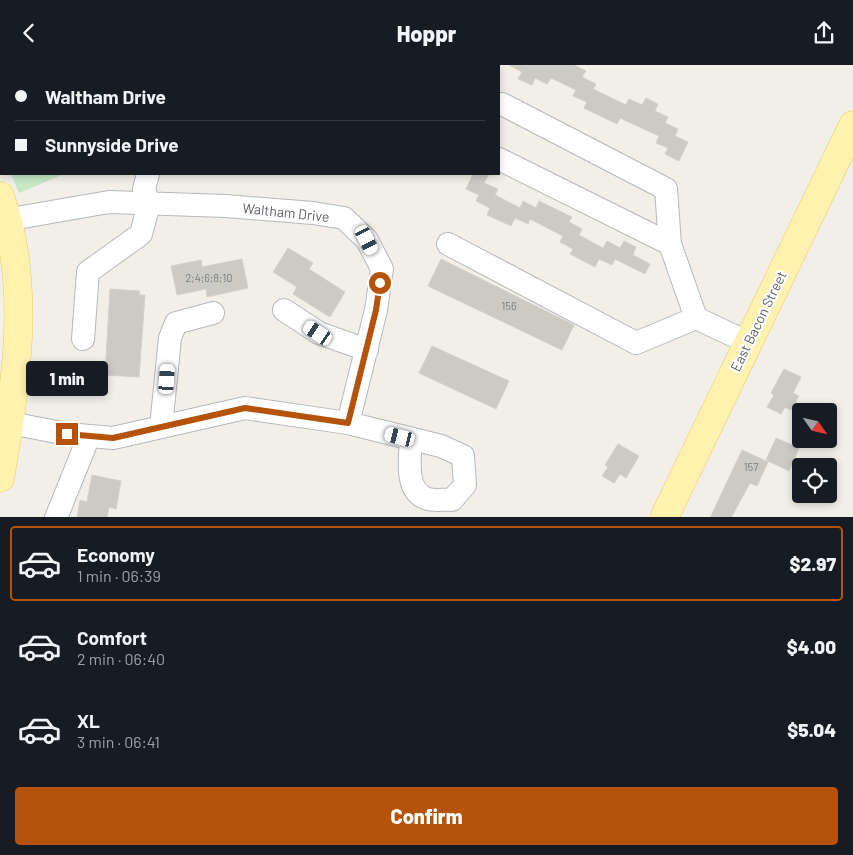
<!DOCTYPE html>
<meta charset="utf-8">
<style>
:root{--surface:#171b24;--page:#20242c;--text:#f1f3f6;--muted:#9ea1a6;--line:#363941;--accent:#b45309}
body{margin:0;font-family:Barlow,sans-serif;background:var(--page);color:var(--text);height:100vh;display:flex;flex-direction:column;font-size:19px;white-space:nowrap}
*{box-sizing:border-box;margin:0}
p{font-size:16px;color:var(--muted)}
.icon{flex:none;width:28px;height:28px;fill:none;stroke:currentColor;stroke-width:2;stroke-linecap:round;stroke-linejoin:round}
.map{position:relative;height:452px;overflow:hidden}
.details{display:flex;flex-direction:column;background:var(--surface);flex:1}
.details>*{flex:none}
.guide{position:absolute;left:0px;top:0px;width:500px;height:110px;box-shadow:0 2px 8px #0003;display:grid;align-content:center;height:110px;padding:0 15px;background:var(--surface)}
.needle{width:32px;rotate:124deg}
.fabs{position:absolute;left:792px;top:338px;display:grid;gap:10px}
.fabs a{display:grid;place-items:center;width:45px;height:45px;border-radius:5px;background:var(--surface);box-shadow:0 2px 8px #0003;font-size:25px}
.end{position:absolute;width:22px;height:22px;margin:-11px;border:6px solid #b45309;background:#fff;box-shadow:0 0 0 2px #fff}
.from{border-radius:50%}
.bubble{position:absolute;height:35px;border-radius:5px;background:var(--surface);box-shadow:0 2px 8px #0003;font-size:16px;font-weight:800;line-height:35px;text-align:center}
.car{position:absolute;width:15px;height:30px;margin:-15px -8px;border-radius:6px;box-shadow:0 0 4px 1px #0007;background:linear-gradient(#fff 24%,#345 0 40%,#fff 0 76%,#345 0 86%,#fff 0)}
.guide b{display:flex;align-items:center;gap:18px;height:48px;font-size:19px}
.guide b+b{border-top:1px solid var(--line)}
.guide i{width:12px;height:12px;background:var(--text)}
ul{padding:9px 0 0;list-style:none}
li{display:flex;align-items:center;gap:15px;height:75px;margin:0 10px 8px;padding:0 5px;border:2px solid transparent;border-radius:5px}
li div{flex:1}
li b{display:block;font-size:19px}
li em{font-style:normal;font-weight:800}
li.current{border-color:var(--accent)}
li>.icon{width:45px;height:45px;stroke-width:1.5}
.button{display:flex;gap:10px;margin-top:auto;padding:10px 15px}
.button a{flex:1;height:58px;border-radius:5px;background:var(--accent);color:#fff;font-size:20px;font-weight:800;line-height:58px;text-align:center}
header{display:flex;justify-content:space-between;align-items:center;height:65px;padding:0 15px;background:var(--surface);font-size:22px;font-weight:800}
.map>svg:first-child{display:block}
</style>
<header><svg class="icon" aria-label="back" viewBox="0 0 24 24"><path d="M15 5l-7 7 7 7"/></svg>Hoppr<svg class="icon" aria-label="share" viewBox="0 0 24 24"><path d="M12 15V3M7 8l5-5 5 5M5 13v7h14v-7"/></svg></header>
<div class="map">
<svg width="853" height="453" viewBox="0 0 853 453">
<rect width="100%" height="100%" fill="#f1efe8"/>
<path fill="#c5e8c5" d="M 0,0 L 315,0 L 1,1 L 1,87 Z
M 11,109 L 64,109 L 19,128 Z"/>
<path fill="#cccac5" stroke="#d6d1c6" d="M 509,0 L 574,0 L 586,6 L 582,12 L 596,19 L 593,24 L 626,40 L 629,34 L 642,40 L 646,33 L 658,39 L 655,46 L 668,52 L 665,58 L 678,64 L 675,71 L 688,77 L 679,96 L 665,89 L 668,83 L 656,78 L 659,71 L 620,53 L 617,59 L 584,43 L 587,37 L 573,31 L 576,25 L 551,13 L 547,19 L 535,13 L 532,20 L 518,14 L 522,7 Z
M 473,109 L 489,109 L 484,118 L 498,124 L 495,130 L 520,143 L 523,136 L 536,143 L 539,136 L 572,152 L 569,157 L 582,164 L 579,170 L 603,183 L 607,176 L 620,183 L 624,176 L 636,182 L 633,190 L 650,199 L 645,209 L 615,194 L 612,200 L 599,194 L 595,202 L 570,189 L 573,184 L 560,177 L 563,171 L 530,154 L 528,159 L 515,153 L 511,161 L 487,150 L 490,143 L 476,136 L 479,130 L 466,124 Z
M 288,183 L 313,198 L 309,204 L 345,227 L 330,252 L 293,229 L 297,222 L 273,207 Z
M 242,194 L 248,223 L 207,232 L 206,224 L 177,230 L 171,201 L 201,195 L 202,202 Z
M 441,194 L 574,260 L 562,285 L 428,221 Z
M 110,224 L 140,226 L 139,230 L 145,230 L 139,312 L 105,310 Z
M 432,281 L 509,316 L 496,344 L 419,308 Z
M 784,304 L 801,312 L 793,328 L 799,331 L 791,345 L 785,342 L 781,349 L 767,342 L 774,330 L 771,328 Z
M 776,373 L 799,383 L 789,406 L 766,395 Z
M 618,379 L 639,391 L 626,413 L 620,409 L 614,418 L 602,411 L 608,402 L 605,400 Z
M 742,385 L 768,397 L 757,421 L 750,418 L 731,453 L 710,453 Z
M 92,410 L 121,416 L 116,444 L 109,442 L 107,453 L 77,453 L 80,435 L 87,437 Z"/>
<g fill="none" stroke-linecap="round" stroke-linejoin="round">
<g stroke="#b5b8bc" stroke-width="24">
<path id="minor" d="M 499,94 L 670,179 L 666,124 L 502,39
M 0,156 L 109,137 L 226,141 L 313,148 L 344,153 L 367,175 L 382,204 L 376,245 L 348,358
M 448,179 L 636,278 L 696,253 L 670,179
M 284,245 L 319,268 L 367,285
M 696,253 L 747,277
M 83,274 L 88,207 L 141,169 L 149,139 L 144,124 L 148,109
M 0,359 L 10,358 L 67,369 L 113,373 L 245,343 L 348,358 L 441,381 L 463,391 L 465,420 L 452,435 C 445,434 435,436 428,434 C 404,427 410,393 411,375
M 161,362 L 170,273 L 176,258 L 213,248
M 56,453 L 89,371"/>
</g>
<g stroke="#f2c960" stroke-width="29">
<path id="major" d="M 0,131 C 32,220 16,322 0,413
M 664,453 L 853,60"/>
</g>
<use href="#minor" stroke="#fff" stroke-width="22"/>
<use href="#major" stroke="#fff2af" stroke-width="28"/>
</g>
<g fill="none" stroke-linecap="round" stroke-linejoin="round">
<path stroke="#b45309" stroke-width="6" d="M 67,369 L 113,373 L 245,343 L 348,358 L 376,245 L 380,218"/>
</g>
<g text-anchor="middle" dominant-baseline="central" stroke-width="4" stroke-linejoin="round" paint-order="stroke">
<g font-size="11" fill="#7a7d7f">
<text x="209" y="212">2;4;6;8;10</text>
<text x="509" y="240">156</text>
<text x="751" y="401">157</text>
</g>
<g font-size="14" fill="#5f6368" stroke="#fff">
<text transform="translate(286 147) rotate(6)">Waltham Drive</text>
<text transform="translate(758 256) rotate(-64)">East Bacon Street</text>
</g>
</g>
</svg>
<div class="fabs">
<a><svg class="needle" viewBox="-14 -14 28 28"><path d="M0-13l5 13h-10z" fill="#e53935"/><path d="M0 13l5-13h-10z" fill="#9ea1a6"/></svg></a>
<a><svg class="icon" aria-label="locate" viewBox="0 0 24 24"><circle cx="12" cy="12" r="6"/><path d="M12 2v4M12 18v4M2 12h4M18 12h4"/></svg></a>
</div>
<i class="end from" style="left:380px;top:218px"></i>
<i class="end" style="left:67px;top:369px"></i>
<div class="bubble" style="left:26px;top:296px;width:82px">1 min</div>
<i class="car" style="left:367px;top:175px;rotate:153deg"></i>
<i class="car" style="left:318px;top:268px;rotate:304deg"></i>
<i class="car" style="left:167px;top:314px;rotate:4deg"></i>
<i class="car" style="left:400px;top:372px;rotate:284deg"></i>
<div class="guide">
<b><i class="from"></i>Waltham Drive</b>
<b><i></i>Sunnyside Drive</b>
</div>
</div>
<section class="details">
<ul>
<li class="current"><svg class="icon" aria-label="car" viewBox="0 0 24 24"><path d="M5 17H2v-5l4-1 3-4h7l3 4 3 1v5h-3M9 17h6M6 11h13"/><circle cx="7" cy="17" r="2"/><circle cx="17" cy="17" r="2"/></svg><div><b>Economy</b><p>1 min · 06:39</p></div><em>$2.97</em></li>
<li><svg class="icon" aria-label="car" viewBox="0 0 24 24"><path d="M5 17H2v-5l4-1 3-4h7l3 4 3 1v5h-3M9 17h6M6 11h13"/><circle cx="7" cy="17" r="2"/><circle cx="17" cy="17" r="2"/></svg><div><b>Comfort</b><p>2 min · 06:40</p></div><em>$4.00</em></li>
<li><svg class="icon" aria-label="car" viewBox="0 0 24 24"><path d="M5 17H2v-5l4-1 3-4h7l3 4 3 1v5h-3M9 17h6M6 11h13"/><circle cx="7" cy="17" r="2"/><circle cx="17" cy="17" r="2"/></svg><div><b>XL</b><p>3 min · 06:41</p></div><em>$5.04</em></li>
</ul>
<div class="button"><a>Confirm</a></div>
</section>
